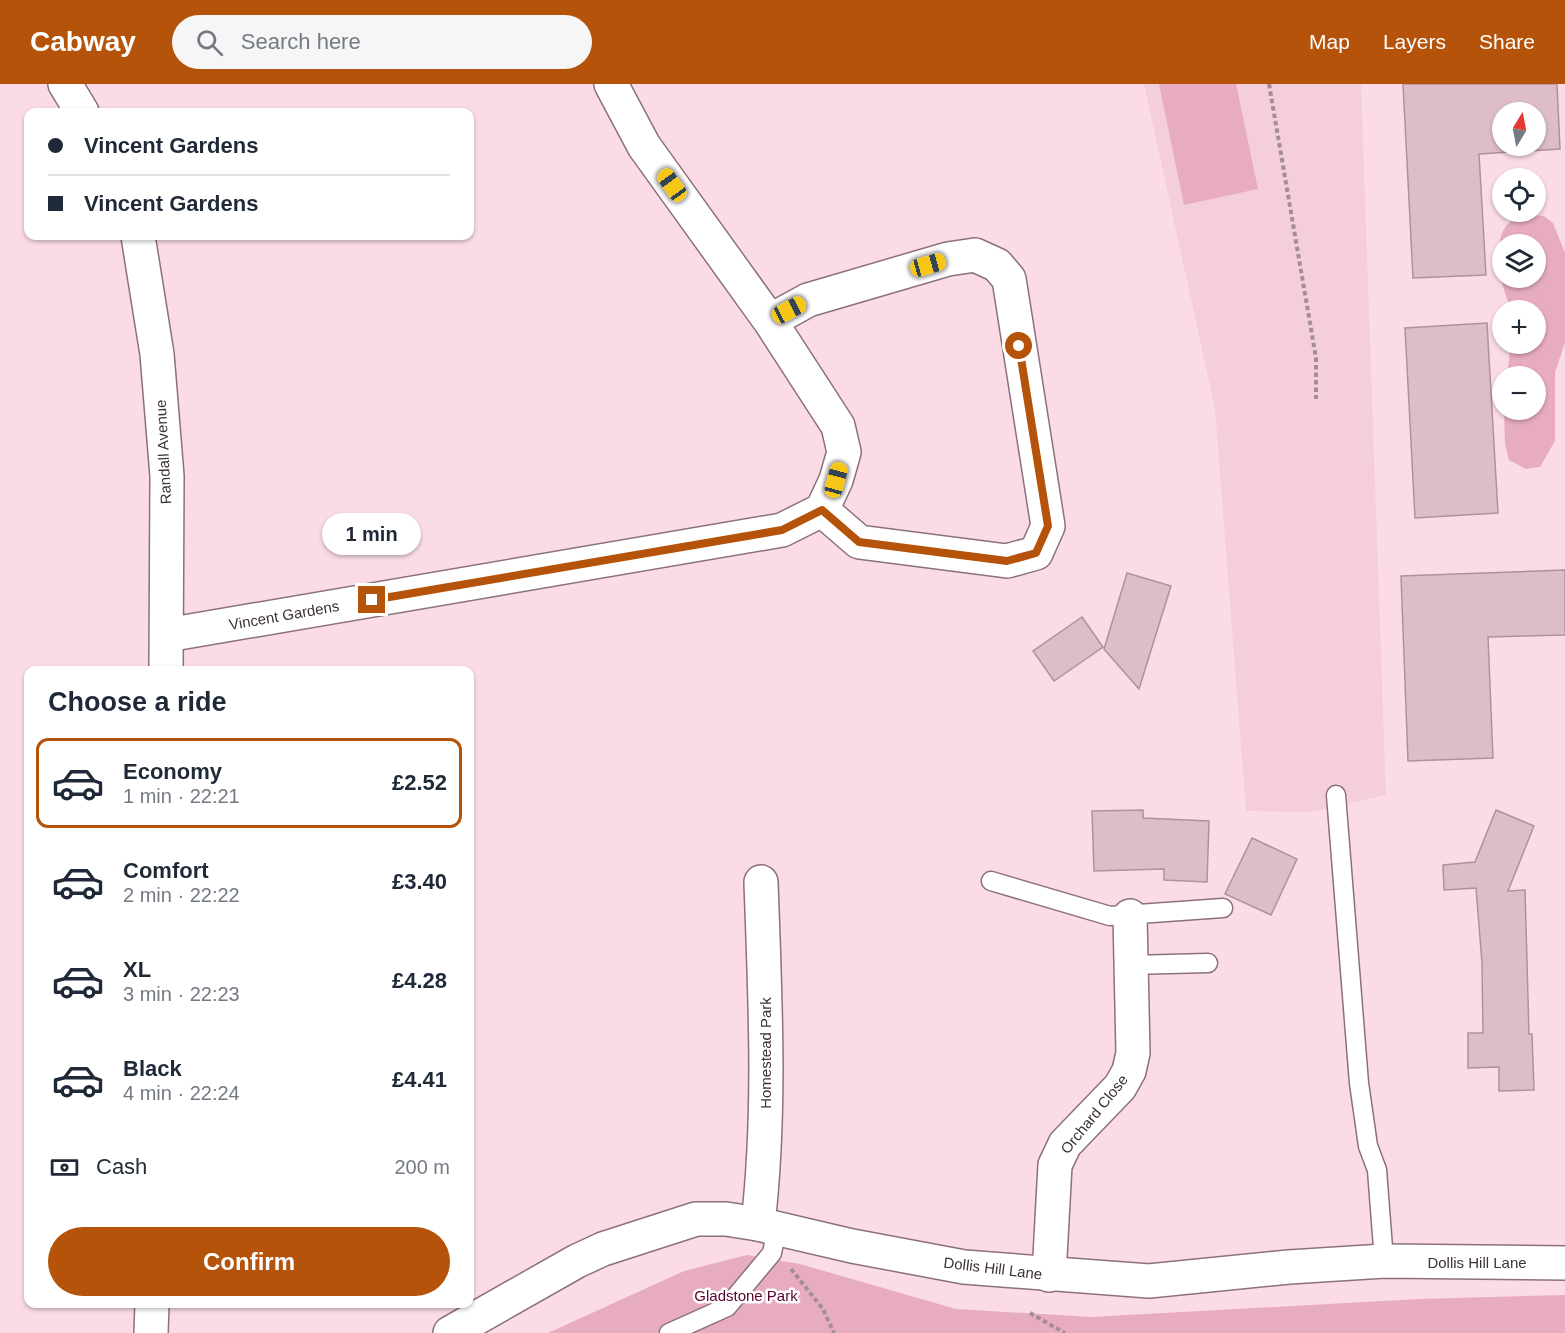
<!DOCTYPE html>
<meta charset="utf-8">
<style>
:root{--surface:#fff;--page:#f6f6f7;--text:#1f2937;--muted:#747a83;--line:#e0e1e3;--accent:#b45309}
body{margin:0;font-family:Arial,sans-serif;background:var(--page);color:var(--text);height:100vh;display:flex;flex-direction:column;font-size:22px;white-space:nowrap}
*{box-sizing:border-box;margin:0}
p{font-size:20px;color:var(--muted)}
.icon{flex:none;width:33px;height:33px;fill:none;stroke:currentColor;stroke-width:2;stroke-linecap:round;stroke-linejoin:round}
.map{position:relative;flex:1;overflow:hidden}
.panel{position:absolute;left:24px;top:582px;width:450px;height:642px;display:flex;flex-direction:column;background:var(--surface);border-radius:12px;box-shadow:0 2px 4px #0004}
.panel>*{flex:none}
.guide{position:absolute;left:24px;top:24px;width:450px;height:132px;border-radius:12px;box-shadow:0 2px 4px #0004;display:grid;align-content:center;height:132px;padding:0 24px;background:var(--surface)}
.needle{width:39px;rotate:10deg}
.buttons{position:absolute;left:1492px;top:18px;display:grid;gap:12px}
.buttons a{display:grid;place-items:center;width:54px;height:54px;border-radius:50%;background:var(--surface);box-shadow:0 2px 4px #0004;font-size:30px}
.end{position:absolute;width:27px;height:27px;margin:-14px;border:8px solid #b45309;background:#fff;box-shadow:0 0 0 3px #fff}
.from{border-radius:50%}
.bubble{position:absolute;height:42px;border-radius:21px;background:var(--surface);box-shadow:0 2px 4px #0004;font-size:20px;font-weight:700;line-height:42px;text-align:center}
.car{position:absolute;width:18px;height:36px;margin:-18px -9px;border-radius:8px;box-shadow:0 0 4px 2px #0007;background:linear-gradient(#f5c518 24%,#345 0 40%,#f5c518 0 76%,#345 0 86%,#f5c518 0)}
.guide b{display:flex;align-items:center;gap:21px;height:57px;font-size:22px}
.guide b+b{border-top:2px solid var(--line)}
.guide i{width:15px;height:15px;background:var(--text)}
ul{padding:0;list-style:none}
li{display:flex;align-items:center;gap:18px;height:90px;margin:0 12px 9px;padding:0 12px;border:3px solid transparent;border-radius:12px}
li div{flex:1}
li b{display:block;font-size:22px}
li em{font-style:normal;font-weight:700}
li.active{border-color:var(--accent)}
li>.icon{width:54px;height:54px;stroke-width:1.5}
h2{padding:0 24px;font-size:27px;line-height:72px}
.pay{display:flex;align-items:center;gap:15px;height:66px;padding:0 24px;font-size:22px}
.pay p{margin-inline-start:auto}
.button{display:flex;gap:12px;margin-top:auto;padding:12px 24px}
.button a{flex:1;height:69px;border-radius:36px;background:var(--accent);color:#fff;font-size:24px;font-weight:700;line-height:69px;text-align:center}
header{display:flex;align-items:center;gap:36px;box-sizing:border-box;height:84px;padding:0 30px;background:var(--accent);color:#fff}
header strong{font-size:28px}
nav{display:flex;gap:33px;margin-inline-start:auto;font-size:21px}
.search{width:420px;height:54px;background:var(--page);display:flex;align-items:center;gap:15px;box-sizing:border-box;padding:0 21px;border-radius:33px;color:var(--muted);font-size:22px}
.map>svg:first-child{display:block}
</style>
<header>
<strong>Cabway</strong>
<div class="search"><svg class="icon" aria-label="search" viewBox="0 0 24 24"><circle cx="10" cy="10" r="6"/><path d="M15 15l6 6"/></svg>Search here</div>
<nav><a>Map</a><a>Layers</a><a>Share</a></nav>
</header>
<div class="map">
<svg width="1565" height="1249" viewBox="0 0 1565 1249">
<rect width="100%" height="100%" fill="#fbdce6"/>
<path fill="#f5cedb" d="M 1144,0 L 1361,0 L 1386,711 L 1312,728 L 1246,727 L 1215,325 Z"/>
<path fill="#e8acc1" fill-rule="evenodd" d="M 1159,0 L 1236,0 L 1258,105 L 1184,121 Z
M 1527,131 L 1544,132 L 1553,139 L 1565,169 L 1565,259 L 1555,288 L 1555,357 L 1540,383 L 1526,385 L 1509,376 L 1505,360 L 1504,326 L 1536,326 L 1536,292 L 1507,292 L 1511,260 L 1536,260 L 1536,226 L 1512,226 C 1501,205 1487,151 1514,135 C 1518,133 1523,132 1527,131 ZM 1503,160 L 1536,160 L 1536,194 L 1503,194 Z
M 747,1171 L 800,1180 L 956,1225 L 1091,1233 L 1419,1215 L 1565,1211 L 1565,1249 L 548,1249 L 684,1187 Z"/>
<path fill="#ddbec8" stroke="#ae929b" stroke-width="1.5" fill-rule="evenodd" d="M 1403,0 L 1557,0 L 1560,65 L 1479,70 L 1486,191 L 1413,194 ZM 1503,28 L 1536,28 L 1536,62 L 1503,62 Z
M 1487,239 L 1498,429 L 1415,434 L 1405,244 Z
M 1565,486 L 1565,551 L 1488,553 L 1493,674 L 1408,677 L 1401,492 Z
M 1127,489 L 1171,502 L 1139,605 L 1104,565 Z
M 1082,533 L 1103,563 L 1054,597 L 1033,567 Z
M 1143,726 L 1143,734 L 1209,737 L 1207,798 L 1164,796 L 1164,785 L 1094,787 L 1092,727 Z
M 1496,726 L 1534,742 L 1508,807 L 1525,806 L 1529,950 L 1532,950 L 1534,1006 L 1499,1007 L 1499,983 L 1468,984 L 1468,949 L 1483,949 L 1482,879 L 1476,804 L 1444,806 L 1443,781 L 1475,778 Z
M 1252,754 L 1297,775 L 1271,831 L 1225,810 Z"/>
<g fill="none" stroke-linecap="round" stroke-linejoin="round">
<g stroke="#8c717a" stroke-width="21">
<path id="lane" d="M 1336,711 L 1359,999 L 1368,1062 L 1377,1086 L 1384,1177
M 991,797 L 1110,832 L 1223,824
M 1131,881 L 1208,879
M 669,1249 L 727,1223 L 772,1169 L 777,1144"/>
</g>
<g stroke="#8c717a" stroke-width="36">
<path id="street" d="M 65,0 L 82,28
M 138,152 L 157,270 L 167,392 L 166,586
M 770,237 L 808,216 L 948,175 L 975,171 L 997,181 L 1009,195 L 1048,442 L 1036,469 L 1007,477 L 859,458 L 822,426
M 167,551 L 782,446 L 822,426 L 836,396 L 844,368 L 838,342 L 770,237 L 644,62 L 611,0
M 758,1140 C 771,1026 765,913 761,798
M 1049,1191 L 1055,1081 L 1065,1060 L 1120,1003 L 1129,987 L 1133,969 L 1130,832
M 151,1249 L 152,1220"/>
</g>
<g stroke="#8c717a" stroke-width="36">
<path id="secondary" d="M 450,1249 L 577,1177 L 603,1165 L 696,1135 L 726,1135 L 758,1140 L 852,1162 L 964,1183 L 1149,1197 L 1289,1183 L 1384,1177 L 1565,1179"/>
</g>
<path stroke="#a48e95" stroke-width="4" stroke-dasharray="4.5 3" stroke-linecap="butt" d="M 1269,0 L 1316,274 L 1316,315
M 791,1185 L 823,1225 L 834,1249
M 1030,1229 L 1065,1249"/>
<use href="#lane" stroke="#fff" stroke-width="18"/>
<use href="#street" stroke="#fff" stroke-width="33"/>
<use href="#secondary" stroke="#fff" stroke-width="33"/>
</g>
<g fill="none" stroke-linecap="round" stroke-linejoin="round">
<path stroke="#b45309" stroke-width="8" d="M 372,516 L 782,446 L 822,426 L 859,458 L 1007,477 L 1036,469 L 1048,442 L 1019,262"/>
</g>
<g text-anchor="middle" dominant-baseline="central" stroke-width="5" stroke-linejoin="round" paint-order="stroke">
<g font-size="15" fill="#3d3235" stroke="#fff">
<text transform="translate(163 368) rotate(-93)">Randall Avenue</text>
<text transform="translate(284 531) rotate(-10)">Vincent Gardens</text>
<text transform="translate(765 969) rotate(-90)">Homestead Park</text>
<text transform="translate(1094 1030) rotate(-51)">Orchard Close</text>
<text x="1477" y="1178">Dollis Hill Lane</text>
<text transform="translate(993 1184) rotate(7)">Dollis Hill Lane</text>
</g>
<g font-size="15" fill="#58012f" stroke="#fff">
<text x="746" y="1211">Gladstone Park</text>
</g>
</g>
</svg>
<div class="buttons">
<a><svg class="needle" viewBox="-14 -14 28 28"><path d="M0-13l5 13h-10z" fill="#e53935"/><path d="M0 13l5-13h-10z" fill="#747a83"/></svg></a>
<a><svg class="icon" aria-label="locate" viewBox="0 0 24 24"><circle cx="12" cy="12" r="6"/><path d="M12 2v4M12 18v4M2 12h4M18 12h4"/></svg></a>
<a><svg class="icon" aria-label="layers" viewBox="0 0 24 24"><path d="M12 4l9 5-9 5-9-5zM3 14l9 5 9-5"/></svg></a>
<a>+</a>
<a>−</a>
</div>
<i class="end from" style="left:1019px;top:262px"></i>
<i class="end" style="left:372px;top:516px"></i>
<div class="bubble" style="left:322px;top:429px;width:99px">1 min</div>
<i class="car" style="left:672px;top:101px;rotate:324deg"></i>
<i class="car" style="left:928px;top:181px;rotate:74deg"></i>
<i class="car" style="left:789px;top:226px;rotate:62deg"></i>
<i class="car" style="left:836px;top:396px;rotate:15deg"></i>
<div class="guide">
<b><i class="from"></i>Vincent Gardens</b>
<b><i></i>Vincent Gardens</b>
</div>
<section class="panel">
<h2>Choose a ride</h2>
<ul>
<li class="active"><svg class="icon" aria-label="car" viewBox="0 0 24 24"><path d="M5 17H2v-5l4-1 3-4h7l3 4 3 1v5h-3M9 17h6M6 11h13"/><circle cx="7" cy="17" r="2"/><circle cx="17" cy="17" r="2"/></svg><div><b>Economy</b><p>1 min · 22:21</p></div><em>£2.52</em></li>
<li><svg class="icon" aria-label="car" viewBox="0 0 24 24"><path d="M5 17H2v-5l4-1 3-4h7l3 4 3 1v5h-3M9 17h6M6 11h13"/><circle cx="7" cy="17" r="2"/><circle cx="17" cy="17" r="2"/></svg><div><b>Comfort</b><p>2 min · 22:22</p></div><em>£3.40</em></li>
<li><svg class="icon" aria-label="car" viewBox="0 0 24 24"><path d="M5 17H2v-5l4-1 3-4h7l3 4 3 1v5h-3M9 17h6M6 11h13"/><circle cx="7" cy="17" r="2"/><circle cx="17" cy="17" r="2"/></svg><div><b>XL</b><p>3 min · 22:23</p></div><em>£4.28</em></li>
<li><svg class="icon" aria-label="car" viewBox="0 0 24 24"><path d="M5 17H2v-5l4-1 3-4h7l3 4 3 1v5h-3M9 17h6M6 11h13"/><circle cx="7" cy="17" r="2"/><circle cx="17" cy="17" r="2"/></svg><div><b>Black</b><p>4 min · 22:24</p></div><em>£4.41</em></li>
</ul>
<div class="pay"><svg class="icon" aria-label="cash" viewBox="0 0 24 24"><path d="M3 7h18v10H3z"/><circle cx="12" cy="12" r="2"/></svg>Cash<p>200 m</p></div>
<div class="button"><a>Confirm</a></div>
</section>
</div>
